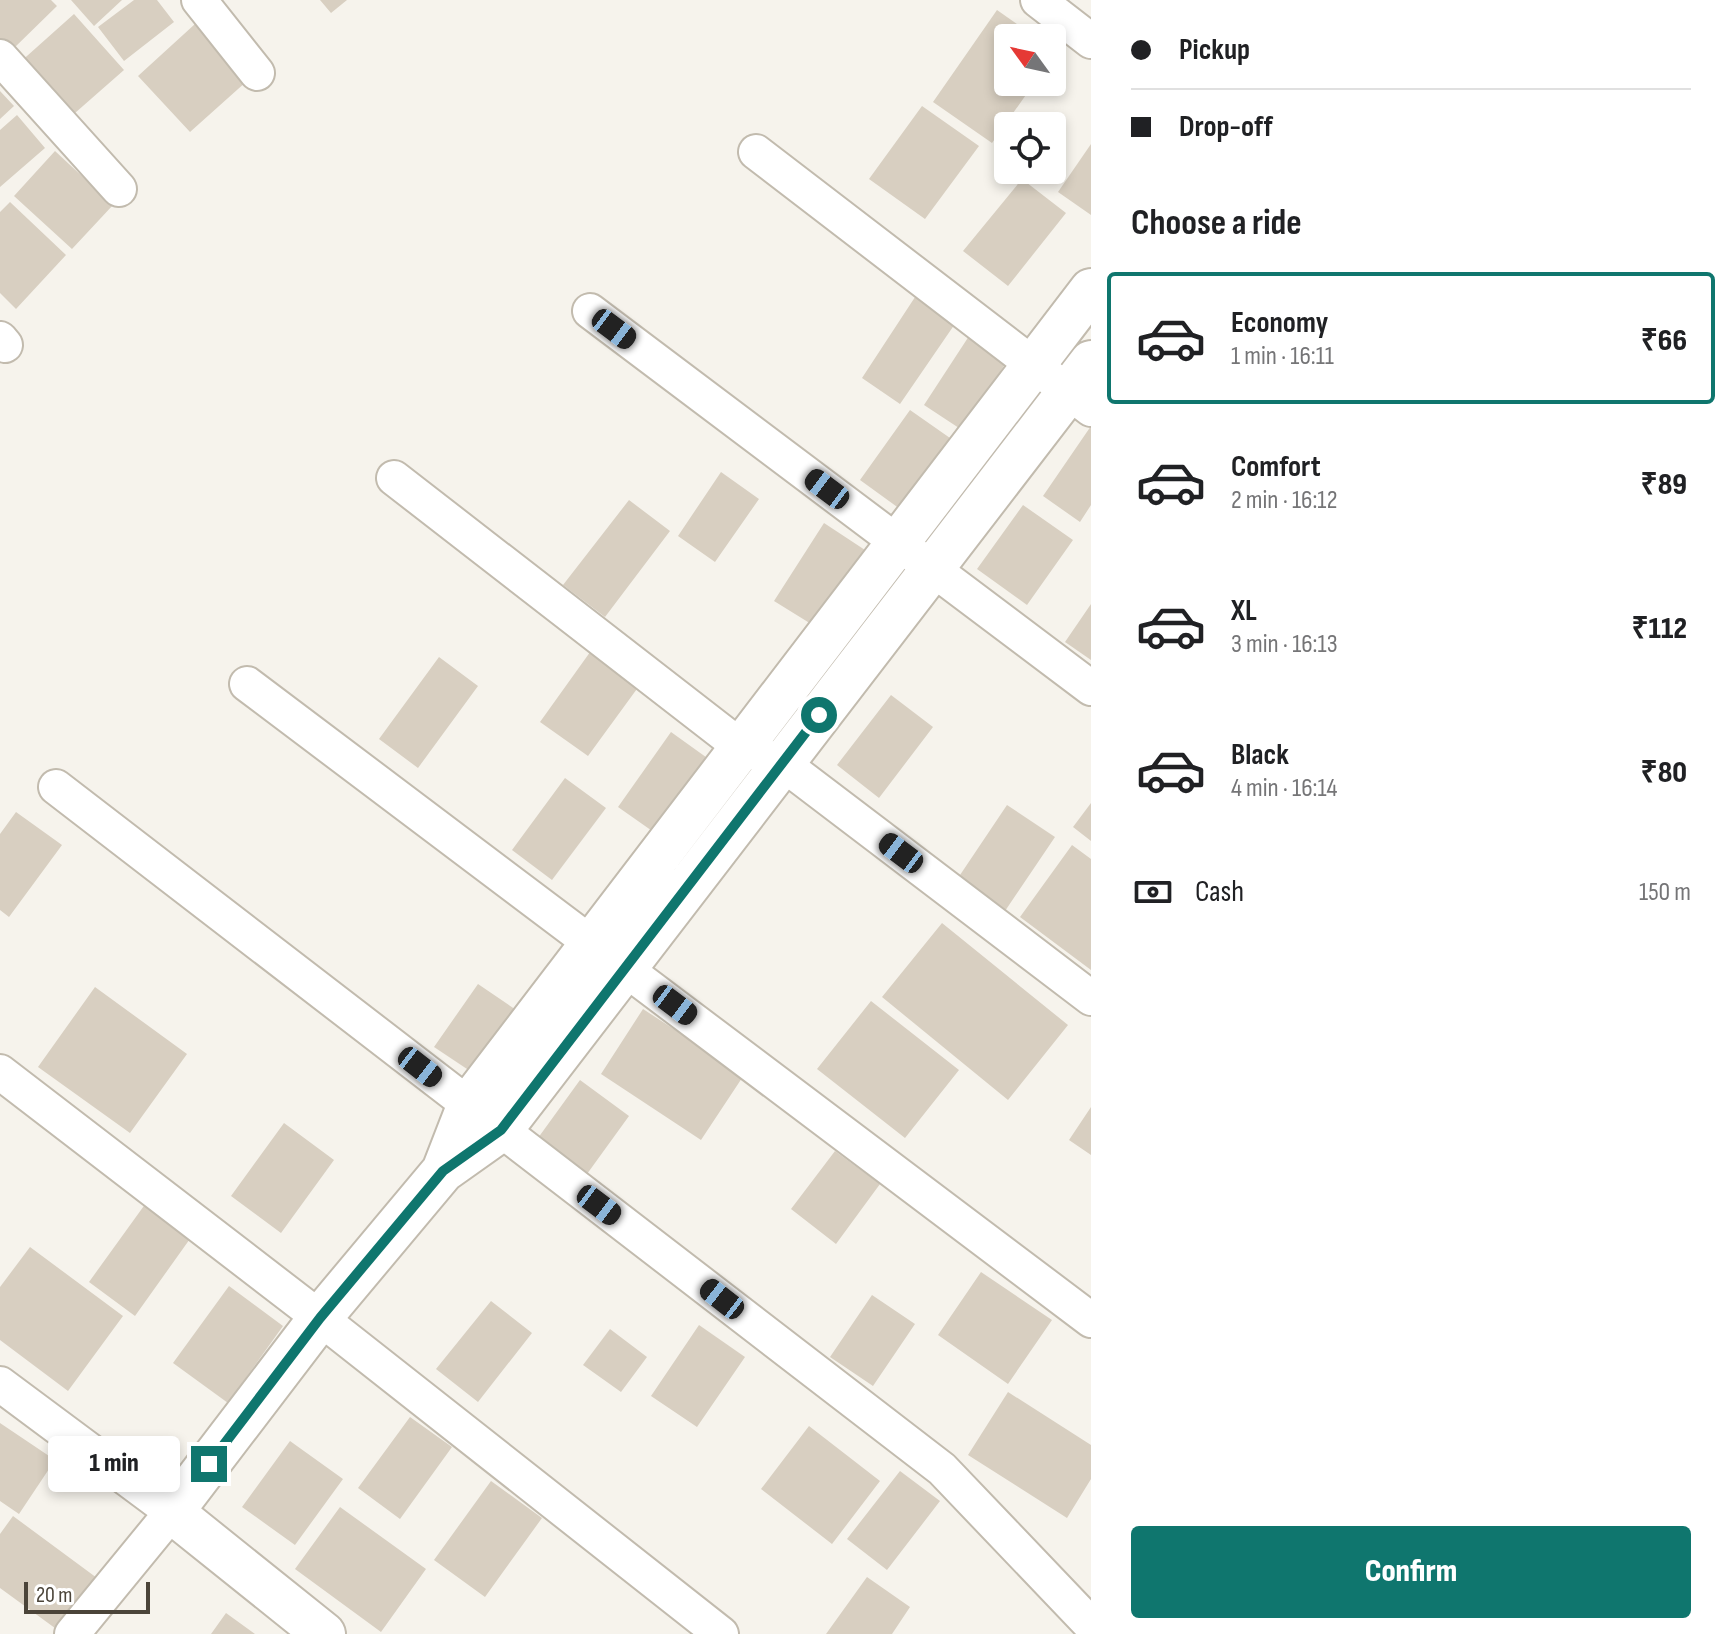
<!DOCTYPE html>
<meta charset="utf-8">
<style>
:root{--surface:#fff;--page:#f6f6f6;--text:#202124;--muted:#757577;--line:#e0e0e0;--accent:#0f766e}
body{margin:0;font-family:"Sofia Sans Condensed",sans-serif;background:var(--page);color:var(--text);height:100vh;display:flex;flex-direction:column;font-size:30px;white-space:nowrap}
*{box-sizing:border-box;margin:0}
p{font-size:26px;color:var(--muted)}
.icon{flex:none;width:44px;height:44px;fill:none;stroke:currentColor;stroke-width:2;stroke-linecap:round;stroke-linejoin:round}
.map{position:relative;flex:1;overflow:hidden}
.drawer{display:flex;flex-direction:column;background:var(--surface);width:640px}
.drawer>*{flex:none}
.banner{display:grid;align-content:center;height:176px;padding:0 40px;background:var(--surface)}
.needle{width:52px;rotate:303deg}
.tools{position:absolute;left:994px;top:24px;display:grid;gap:16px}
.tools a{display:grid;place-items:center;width:72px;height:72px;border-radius:8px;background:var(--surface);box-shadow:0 4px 12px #0003;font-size:40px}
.scale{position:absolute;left:24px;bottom:20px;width:126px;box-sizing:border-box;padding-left:8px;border:4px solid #4b4439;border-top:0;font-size:22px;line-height:28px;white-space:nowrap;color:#4b4439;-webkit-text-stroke:6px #fff;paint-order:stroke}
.end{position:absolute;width:36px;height:36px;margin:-18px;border:10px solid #0f766e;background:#fff;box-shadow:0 0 0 4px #fff}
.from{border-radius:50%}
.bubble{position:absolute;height:56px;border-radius:8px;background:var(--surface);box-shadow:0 4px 12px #0003;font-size:26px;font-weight:800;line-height:56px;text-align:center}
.car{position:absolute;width:24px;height:48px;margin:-24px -12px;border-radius:10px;box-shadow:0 0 6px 2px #0007;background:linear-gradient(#222 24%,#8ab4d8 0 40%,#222 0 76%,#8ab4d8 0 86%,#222 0)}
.banner b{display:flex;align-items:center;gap:28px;height:76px;font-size:30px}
.banner b+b{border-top:2px solid var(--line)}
.banner i{width:20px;height:20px;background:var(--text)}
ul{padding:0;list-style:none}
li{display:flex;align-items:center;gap:24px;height:132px;margin:0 16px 12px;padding:0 24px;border:4px solid transparent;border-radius:8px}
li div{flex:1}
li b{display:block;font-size:30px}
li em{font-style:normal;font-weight:800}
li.selected{border-color:var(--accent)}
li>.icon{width:72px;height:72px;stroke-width:1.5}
h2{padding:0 40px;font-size:36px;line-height:96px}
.pay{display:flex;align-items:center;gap:20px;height:88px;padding:0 40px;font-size:30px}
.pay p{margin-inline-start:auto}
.primary-button{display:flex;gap:16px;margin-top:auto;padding:16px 40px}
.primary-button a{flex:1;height:92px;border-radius:8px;background:var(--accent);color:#fff;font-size:32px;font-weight:800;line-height:92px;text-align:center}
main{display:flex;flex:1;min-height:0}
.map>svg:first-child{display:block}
</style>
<main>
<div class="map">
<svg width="1091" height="1634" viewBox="0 0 1091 1634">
<rect width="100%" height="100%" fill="#f6f3ec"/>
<path fill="#d8cfc1" d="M 0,0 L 51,0 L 57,6 L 12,50 L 0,38 Z
M 71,0 L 122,0 L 94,26 Z
M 134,0 L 157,0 L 174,22 L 124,61 L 98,27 Z
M 320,0 L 347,0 L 331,13 Z
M 997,10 L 1037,38 L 1008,38 L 1008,82 L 1035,82 L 992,143 L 933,102 Z
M 74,14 L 124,70 L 67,120 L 18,64 Z
M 195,24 L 247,81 L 190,132 L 138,76 Z
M 0,91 L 14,106 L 0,119 Z
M 922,106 L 979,146 L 925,219 L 869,179 Z
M 17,115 L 45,148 L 0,187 L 0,130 Z
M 1091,144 L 1091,215 L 1058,192 Z
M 55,151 L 113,205 L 72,249 L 14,196 Z
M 1022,179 L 1066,213 L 1008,286 L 963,251 Z
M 10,202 L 66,255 L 16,309 L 0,293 L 0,212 Z
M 919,291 L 959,318 L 900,404 L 862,378 Z
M 971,333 L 1009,358 L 962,430 L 924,405 Z
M 910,410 L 950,438 L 900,509 L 860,480 Z
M 1091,426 L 1091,505 L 1080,522 L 1043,496 Z
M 721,472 L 759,499 L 715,562 L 678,536 Z
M 629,500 L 670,531 L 605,617 L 563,585 Z
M 1023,505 L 1073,540 L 1027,605 L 977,569 Z
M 824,523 L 865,550 L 816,627 L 774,601 Z
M 1091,604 L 1091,660 L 1065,642 Z
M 593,648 L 642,682 L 588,756 L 540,722 Z
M 439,657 L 478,686 L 418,768 L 379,739 Z
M 891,695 L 933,727 L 879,798 L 837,765 Z
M 671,732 L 717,765 L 665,840 L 618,807 Z
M 565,778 L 606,808 L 552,880 L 512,850 Z
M 1091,803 L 1091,841 L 1073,827 Z
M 1007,805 L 1055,837 L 1005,911 L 958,878 Z
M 16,812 L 62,845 L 9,917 L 0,910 L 0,834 Z
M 1072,845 L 1091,859 L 1091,970 L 1020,917 Z
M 942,923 L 1068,1025 L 1008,1100 L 882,997 Z
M 478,984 L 519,1012 L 476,1075 L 434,1047 Z
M 95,987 L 187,1054 L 130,1133 L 38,1067 Z
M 871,1001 L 959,1070 L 905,1138 L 817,1069 Z
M 643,1009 L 744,1075 L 701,1140 L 601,1074 Z
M 580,1080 L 629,1116 L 587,1174 L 538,1138 Z
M 1091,1107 L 1091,1155 L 1069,1140 Z
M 284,1123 L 334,1160 L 281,1233 L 231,1196 Z
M 835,1151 L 880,1184 L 836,1244 L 791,1209 Z
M 146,1203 L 192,1236 L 135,1316 L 89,1282 Z
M 30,1247 L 123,1316 L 68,1391 L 0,1340 L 0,1287 Z
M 981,1272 L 1052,1320 L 1008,1384 L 938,1335 Z
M 229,1286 L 283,1326 L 228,1403 L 173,1363 Z
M 872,1295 L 915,1324 L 873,1386 L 830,1357 Z
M 491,1301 L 532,1333 L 478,1402 L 436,1369 Z
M 699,1325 L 745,1357 L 697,1427 L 651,1396 Z
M 610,1329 L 647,1357 L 621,1392 L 583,1365 Z
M 1008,1392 L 1091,1445 L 1091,1479 L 1067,1518 L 968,1455 Z
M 410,1417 L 452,1447 L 400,1519 L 358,1488 Z
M 0,1423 L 55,1460 L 19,1514 L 0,1501 Z
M 809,1426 L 880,1481 L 832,1544 L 761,1489 Z
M 290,1441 L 343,1479 L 295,1545 L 242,1507 Z
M 900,1471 L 940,1501 L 887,1570 L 847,1539 Z
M 491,1481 L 542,1518 L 485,1597 L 434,1560 Z
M 340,1507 L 426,1569 L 381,1632 L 295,1569 Z
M 13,1516 L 97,1578 L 59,1631 L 0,1588 L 0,1534 Z
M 867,1577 L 910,1607 L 892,1634 L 826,1634 Z
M 226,1613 L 255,1634 L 211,1634 Z"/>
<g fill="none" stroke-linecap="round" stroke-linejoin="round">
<g stroke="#c2bbae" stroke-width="38">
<path id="minor" d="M 199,0 L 257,73
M 1038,0 L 1091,41
M 0,57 L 119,189
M 756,152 L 1091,409
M 590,311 L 1091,688
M 0,339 L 5,345
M 394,478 L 741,747 L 782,763 L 1091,998
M 247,684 L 1091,1320
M 56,787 L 942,1469 L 1091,1625
M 0,1072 L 320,1318 L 721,1634
M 0,1384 L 172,1512 L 72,1634"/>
</g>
<g stroke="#c2bbae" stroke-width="46">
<path id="tertiary" d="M 443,1171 L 469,1104 L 1091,290
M 324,1634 L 172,1512 L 320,1318 L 443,1171 L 501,1130 L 1091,362"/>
</g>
<use href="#minor" stroke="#fff" stroke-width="34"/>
<use href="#tertiary" stroke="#fff" stroke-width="42"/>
</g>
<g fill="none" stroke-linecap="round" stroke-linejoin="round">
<path stroke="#0f766e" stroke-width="10" d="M 209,1464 L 320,1318 L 443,1171 L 501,1130 L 819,715"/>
</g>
</svg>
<div class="tools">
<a><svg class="needle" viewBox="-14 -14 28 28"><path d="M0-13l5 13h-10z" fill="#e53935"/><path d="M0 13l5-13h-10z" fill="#757577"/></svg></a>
<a><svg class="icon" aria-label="locate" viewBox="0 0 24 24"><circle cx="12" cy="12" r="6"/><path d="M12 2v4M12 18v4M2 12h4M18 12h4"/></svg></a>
</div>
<div class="scale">20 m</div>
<i class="end from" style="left:819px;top:715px"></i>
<i class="end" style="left:209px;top:1464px"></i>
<div class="bubble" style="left:48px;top:1436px;width:132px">1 min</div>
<i class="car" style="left:614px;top:329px;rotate:127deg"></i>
<i class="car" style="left:827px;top:489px;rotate:307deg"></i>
<i class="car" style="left:901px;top:853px;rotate:307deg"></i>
<i class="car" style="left:675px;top:1005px;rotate:127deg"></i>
<i class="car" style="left:420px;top:1067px;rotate:128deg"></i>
<i class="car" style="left:599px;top:1205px;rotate:127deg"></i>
<i class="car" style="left:722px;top:1299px;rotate:308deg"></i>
</div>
<section class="drawer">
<div class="banner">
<b><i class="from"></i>Pickup</b>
<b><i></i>Drop-off</b>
</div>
<h2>Choose a ride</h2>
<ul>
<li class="selected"><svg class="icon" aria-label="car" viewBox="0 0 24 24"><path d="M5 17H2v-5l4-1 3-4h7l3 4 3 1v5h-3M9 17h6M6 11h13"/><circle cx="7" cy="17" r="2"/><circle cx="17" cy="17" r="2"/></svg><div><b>Economy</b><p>1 min · 16:11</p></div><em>₹66</em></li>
<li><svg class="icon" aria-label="car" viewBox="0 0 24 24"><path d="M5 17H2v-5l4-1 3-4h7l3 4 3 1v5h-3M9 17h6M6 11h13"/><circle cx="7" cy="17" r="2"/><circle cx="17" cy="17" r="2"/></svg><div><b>Comfort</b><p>2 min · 16:12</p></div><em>₹89</em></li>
<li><svg class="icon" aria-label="car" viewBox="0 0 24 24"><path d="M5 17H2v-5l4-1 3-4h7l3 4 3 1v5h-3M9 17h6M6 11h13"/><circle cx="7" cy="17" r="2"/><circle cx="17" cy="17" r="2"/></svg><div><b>XL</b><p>3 min · 16:13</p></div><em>₹112</em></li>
<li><svg class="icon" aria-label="car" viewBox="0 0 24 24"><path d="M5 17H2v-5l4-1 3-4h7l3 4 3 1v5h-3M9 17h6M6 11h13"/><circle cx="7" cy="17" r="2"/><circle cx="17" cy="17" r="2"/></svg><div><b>Black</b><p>4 min · 16:14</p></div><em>₹80</em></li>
</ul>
<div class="pay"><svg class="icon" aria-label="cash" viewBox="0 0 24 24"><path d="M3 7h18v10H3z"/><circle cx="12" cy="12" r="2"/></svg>Cash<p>150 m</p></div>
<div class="primary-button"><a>Confirm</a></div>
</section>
</main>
